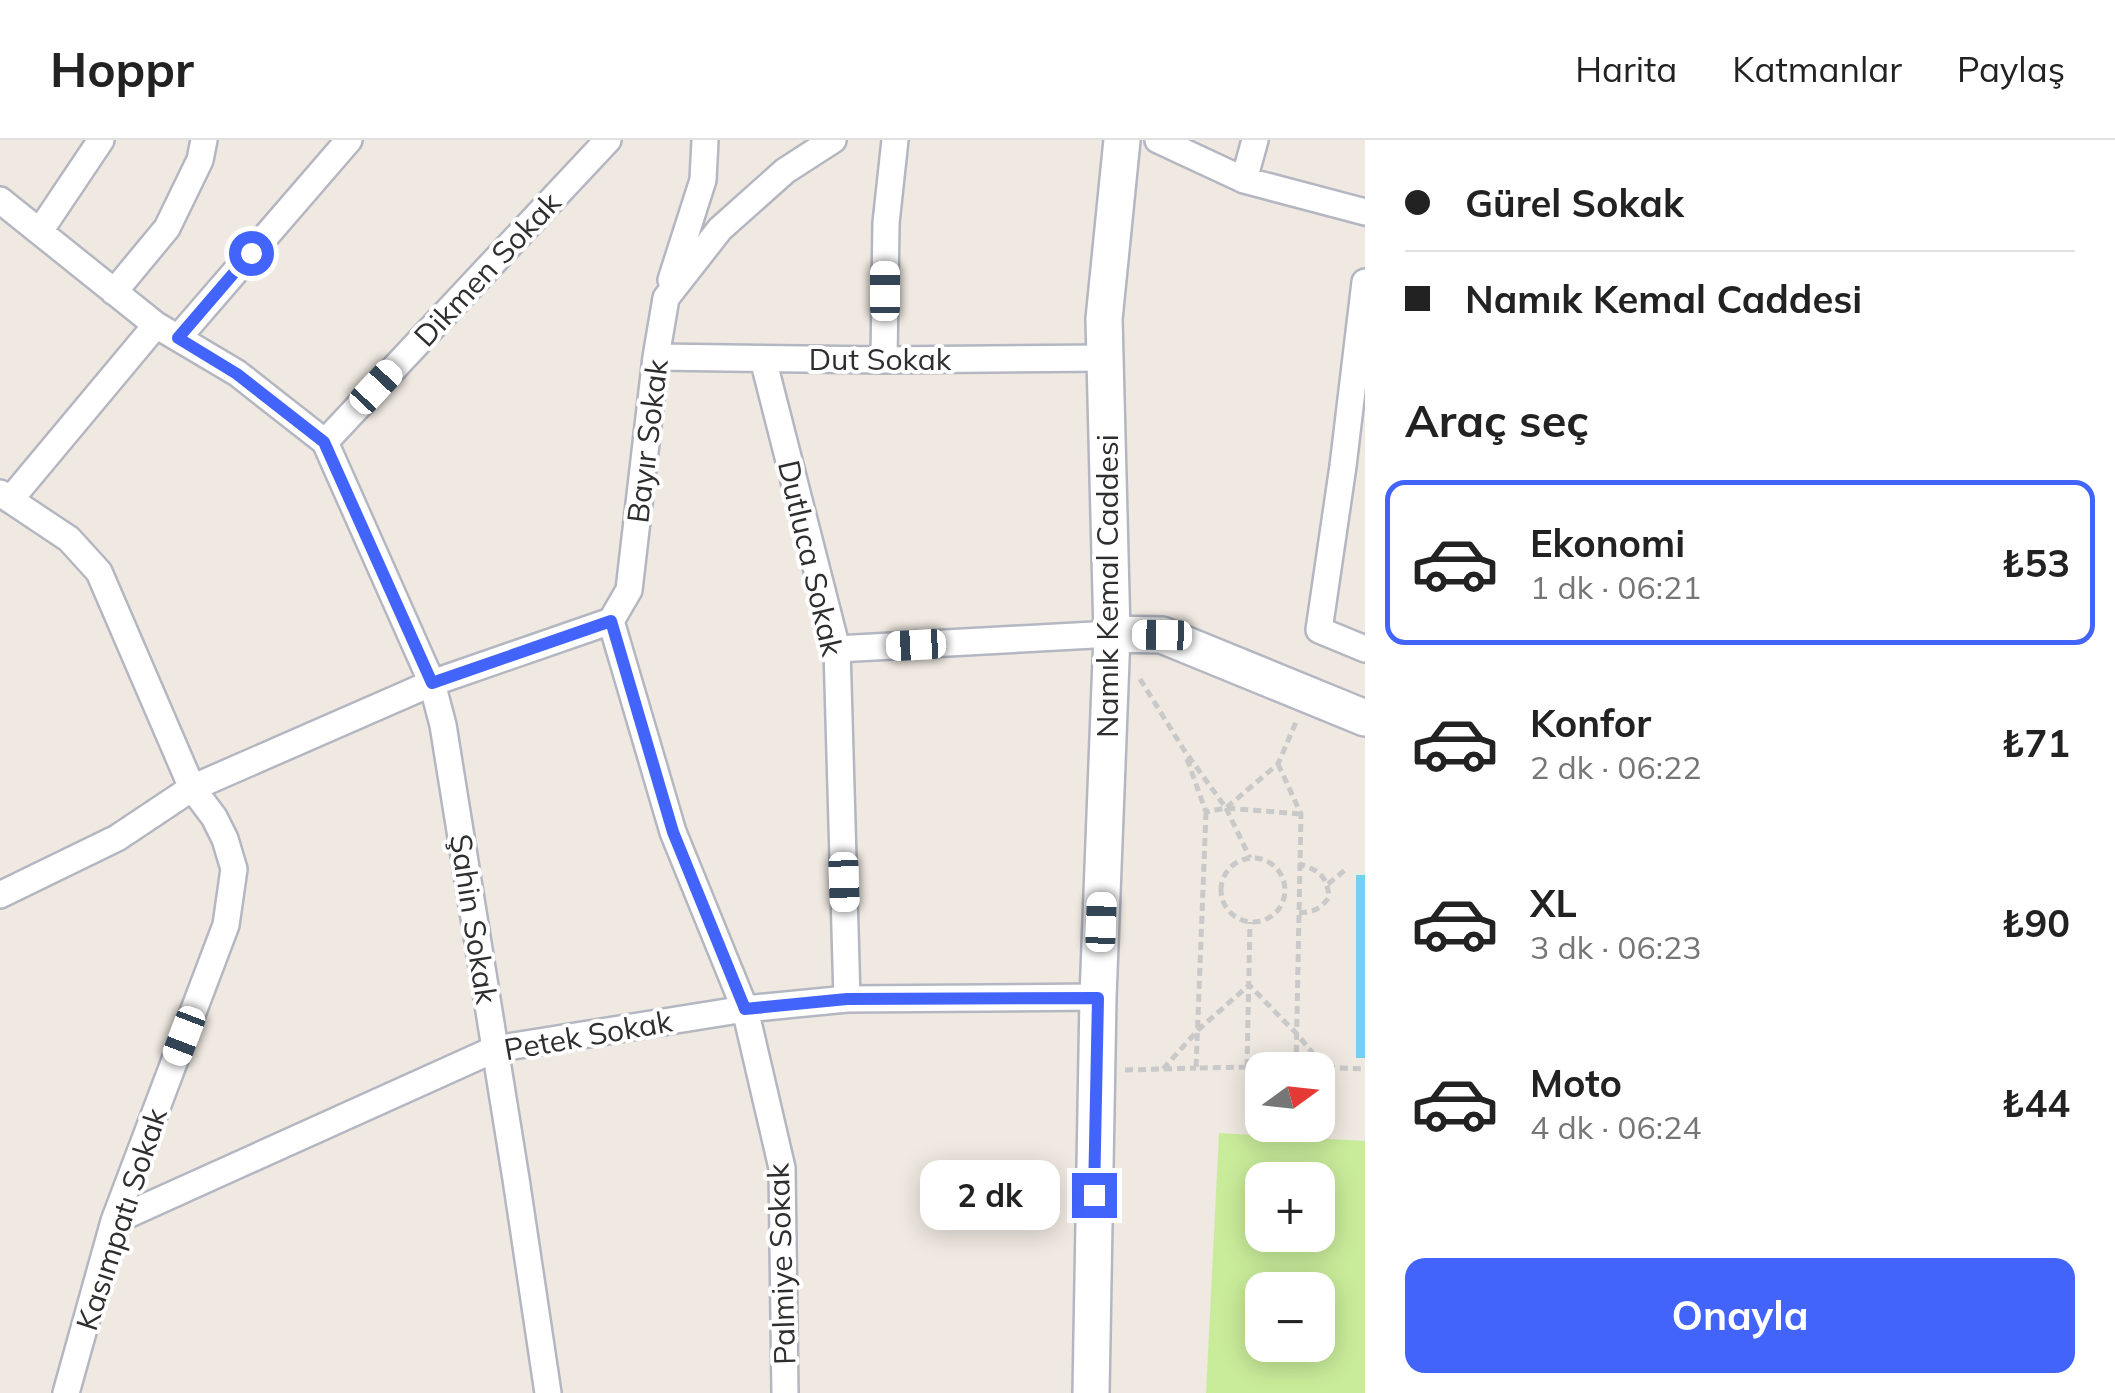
<!DOCTYPE html>
<html lang="tr">
<meta charset="utf-8">
<style>
:root{--surface:#fff;--page:#f6f6f6;--text:#222;--muted:#767676;--line:#e0e0e0;--accent:#4264fb}
body{margin:0;font-family:Mulish,sans-serif;background:var(--page);color:var(--text);height:100vh;display:flex;flex-direction:column;font-size:38px;white-space:nowrap}
*{box-sizing:border-box;margin:0}
p{font-size:32px;color:var(--muted)}
.icon{flex:none;width:55px;height:55px;fill:none;stroke:currentColor;stroke-width:2;stroke-linecap:round;stroke-linejoin:round}
.map{position:relative;flex:1;overflow:hidden}
.side{display:flex;flex-direction:column;background:var(--surface);width:750px}
.side>*{flex:none}
.hud{display:grid;align-content:center;height:220px;padding:0 40px;background:var(--surface)}
.needle{width:65px;rotate:75deg}
.buttons{position:absolute;left:1245px;top:912px;display:grid;gap:20px}
.buttons a{display:grid;place-items:center;width:90px;height:90px;border-radius:20px;background:var(--surface);box-shadow:0 5px 25px #0003;font-size:50px}
.end{position:absolute;width:45px;height:45px;margin:-22px;border:12px solid #4264fb;background:#fff;box-shadow:0 0 0 5px #fff}
.from{border-radius:50%}
.bubble{position:absolute;height:70px;border-radius:20px;background:var(--surface);box-shadow:0 5px 25px #0003;font-size:32px;font-weight:700;line-height:70px;text-align:center}
.car{position:absolute;width:30px;height:60px;margin:-30px -15px;border-radius:12px;box-shadow:0 0 8px 2px #0007;background:linear-gradient(#fff 24%,#345 0 40%,#fff 0 76%,#345 0 86%,#fff 0)}
.hud b{display:flex;align-items:center;gap:35px;height:95px;font-size:38px}
.hud b+b{border-top:2px solid var(--line)}
.hud i{width:25px;height:25px;background:var(--text)}
ul{padding:0;list-style:none}
li{display:flex;align-items:center;gap:30px;height:165px;margin:0 20px 15px;padding:0 20px;border:5px solid transparent;border-radius:20px}
li div{flex:1}
li b{display:block;font-size:38px}
li em{font-style:normal;font-weight:700}
li.active{border-color:var(--accent)}
li>.icon{width:90px;height:90px;stroke-width:1.5}
h2{padding:0 40px;font-size:45px;line-height:120px}
.button{display:flex;gap:20px;margin-top:auto;padding:20px 40px}
.button a{flex:1;height:115px;border-radius:20px;background:var(--accent);color:#fff;font-size:40px;font-weight:700;line-height:115px;text-align:center}
header{display:flex;align-items:center;gap:60px;box-sizing:border-box;height:140px;padding:0 50px;background:var(--surface);border-bottom:2px solid var(--line)}
header strong{font-size:48px}
nav{display:flex;gap:55px;margin-inline-start:auto;font-size:35px}
main{display:flex;flex:1;min-height:0}
.map>svg:first-child{display:block}
</style>
<header>
<strong>Hoppr</strong>
<nav><a>Harita</a><a>Katmanlar</a><a>Paylaş</a></nav>
</header>
<main>
<div class="map">
<svg width="1365" height="1253" viewBox="0 0 1365 1253">
<rect width="100%" height="100%" fill="#efe9e1"/>
<path fill="#c9ec9a" fill-rule="evenodd" d="M 1219,993 L 1365,1001 L 1365,1253 L 1206,1253 ZM 1262,1040 L 1318,1040 L 1318,1095 L 1262,1095 ZM 1262,1150 L 1318,1150 L 1318,1205 L 1262,1205 Z"/>
<path fill="#75cff0" d="M 1356,735 L 1365,735 L 1365,918 L 1356,918 Z"/>
<g fill="none" stroke-linecap="round" stroke-linejoin="round">
<g stroke="#b4b7c1" stroke-width="30">
<path id="minor" d="M 1158,0 L 1244,40 L 1365,72
M 1244,40 L 1255,0
M 0,60 L 156,185 L 237,233 L 325,302 L 432,543 L 443,585 L 516,1039 L 548,1253
M 40,91 L 101,0
M 671,140 L 703,40 L 705,0
M 1365,142 L 1343,326 L 1319,490 L 1365,509
M 114,152 L 167,88 L 200,20 L 204,0
M 178,198 L 349,0
M 656,217 L 884,220 L 1105,218
M 763,219 L 837,509 L 847,859
M 884,220 L 886,83 L 895,0
M 325,302 L 608,0
M 0,353 L 69,399 L 99,432 L 192,648 L 117,698 L 0,755
M 10,360 L 156,185
M 611,481 L 673,692 L 745,869 L 782,1028 L 785,1253
M 837,509 L 1112,494
M 114,1081 L 495,909 L 745,869 L 847,859 L 1098,857
M 66,1253 L 114,1081 L 226,785 L 234,729 L 225,699 L 214,677 L 192,648 L 432,543 L 611,481 L 629,450 L 656,217 L 666,158 L 720,89 L 785,31 L 833,0"/>
</g>
<g stroke="#b4b7c1" stroke-width="40">
<path id="secondary" d="M 1112,494 L 1162,495 L 1365,578
M 1091,1253 L 1098,857 L 1112,494 L 1104,179 L 1122,0"/>
</g>
<path stroke="#c9c9c9" stroke-width="5" stroke-dasharray="8 5" stroke-linecap="butt" d="M 1140,539 L 1184,610 L 1226,668 L 1278,624 L 1296,582
M 1187,619 L 1206,672 L 1226,668 L 1301,674
M 1278,624 L 1301,674 L 1296,926 L 1365,929
M 1226,668 L 1250,718
M 1206,672 L 1196,928 L 1296,926
M1221 750a32 32 0 1 1 64 0a32 32 0 1 1-64 0Z
M 1328,744 L 1345,730
M 1299,773 C 1313,772 1321,769 1329,757 C 1327,736 1319,730 1299,724
M 1247,927 L 1250,782
M 1163,929 L 1198,890 L 1249,845 L 1297,894 L 1324,927
M 1125,930 L 1196,928"/>
<use href="#minor" stroke="#fff" stroke-width="25"/>
<use href="#secondary" stroke="#fff" stroke-width="35"/>
</g>
<g fill="none" stroke-linecap="round" stroke-linejoin="round">
<path stroke="#4264fb" stroke-width="12" d="M 251,113 L 178,198 L 237,234 L 324,302 L 432,543 L 611,481 L 673,692 L 745,869 L 847,859 L 1098,858 L 1094,1055"/>
</g>
<g text-anchor="middle" dominant-baseline="central" stroke-width="8" stroke-linejoin="round" paint-order="stroke">
<g font-size="30" fill="#2e2e2e" stroke="#fff">
<text transform="translate(487 129) rotate(-47)">Dikmen Sokak</text>
<text x="880" y="219">Dut Sokak</text>
<text transform="translate(647 301) rotate(-83)">Bayır Sokak</text>
<text transform="translate(811 418) rotate(77)">Dutluca Sokak</text>
<text transform="translate(1107 446) rotate(-90)">Namık Kemal Caddesi</text>
<text transform="translate(474 779) rotate(81)">Şahin Sokak</text>
<text transform="translate(588 895) rotate(-10)">Petek Sokak</text>
<text transform="translate(121 1079) rotate(-72)">Kasımpatı Sokak</text>
<text transform="translate(781 1124) rotate(-92)">Palmiye Sokak</text>
</g>
</g>
</svg>
<div class="buttons">
<a><svg class="needle" viewBox="-14 -14 28 28"><path d="M0-13l5 13h-10z" fill="#e53935"/><path d="M0 13l5-13h-10z" fill="#767676"/></svg></a>
<a>+</a>
<a>−</a>
</div>
<i class="end from" style="left:251px;top:113px"></i>
<i class="end" style="left:1094px;top:1055px"></i>
<div class="bubble" style="left:920px;top:1020px;width:140px">2 dk</div>
<i class="car" style="left:885px;top:151px;rotate:0deg"></i>
<i class="car" style="left:376px;top:247px;rotate:43deg"></i>
<i class="car" style="left:1162px;top:495px;rotate:271deg"></i>
<i class="car" style="left:916px;top:505px;rotate:267deg"></i>
<i class="car" style="left:844px;top:742px;rotate:178deg"></i>
<i class="car" style="left:1101px;top:782px;rotate:2deg"></i>
<i class="car" style="left:184px;top:896px;rotate:201deg"></i>
</div>
<section class="side">
<div class="hud">
<b><i class="from"></i>Gürel Sokak</b>
<b><i></i>Namık Kemal Caddesi</b>
</div>
<h2>Araç seç</h2>
<ul>
<li class="active"><svg class="icon" aria-label="car" viewBox="0 0 24 24"><path d="M5 17H2v-5l4-1 3-4h7l3 4 3 1v5h-3M9 17h6M6 11h13"/><circle cx="7" cy="17" r="2"/><circle cx="17" cy="17" r="2"/></svg><div><b>Ekonomi</b><p>1 dk · 06:21</p></div><em>₺53</em></li>
<li><svg class="icon" aria-label="car" viewBox="0 0 24 24"><path d="M5 17H2v-5l4-1 3-4h7l3 4 3 1v5h-3M9 17h6M6 11h13"/><circle cx="7" cy="17" r="2"/><circle cx="17" cy="17" r="2"/></svg><div><b>Konfor</b><p>2 dk · 06:22</p></div><em>₺71</em></li>
<li><svg class="icon" aria-label="car" viewBox="0 0 24 24"><path d="M5 17H2v-5l4-1 3-4h7l3 4 3 1v5h-3M9 17h6M6 11h13"/><circle cx="7" cy="17" r="2"/><circle cx="17" cy="17" r="2"/></svg><div><b>XL</b><p>3 dk · 06:23</p></div><em>₺90</em></li>
<li><svg class="icon" aria-label="car" viewBox="0 0 24 24"><path d="M5 17H2v-5l4-1 3-4h7l3 4 3 1v5h-3M9 17h6M6 11h13"/><circle cx="7" cy="17" r="2"/><circle cx="17" cy="17" r="2"/></svg><div><b>Moto</b><p>4 dk · 06:24</p></div><em>₺44</em></li>
</ul>
<div class="button"><a>Onayla</a></div>
</section>
</main>
